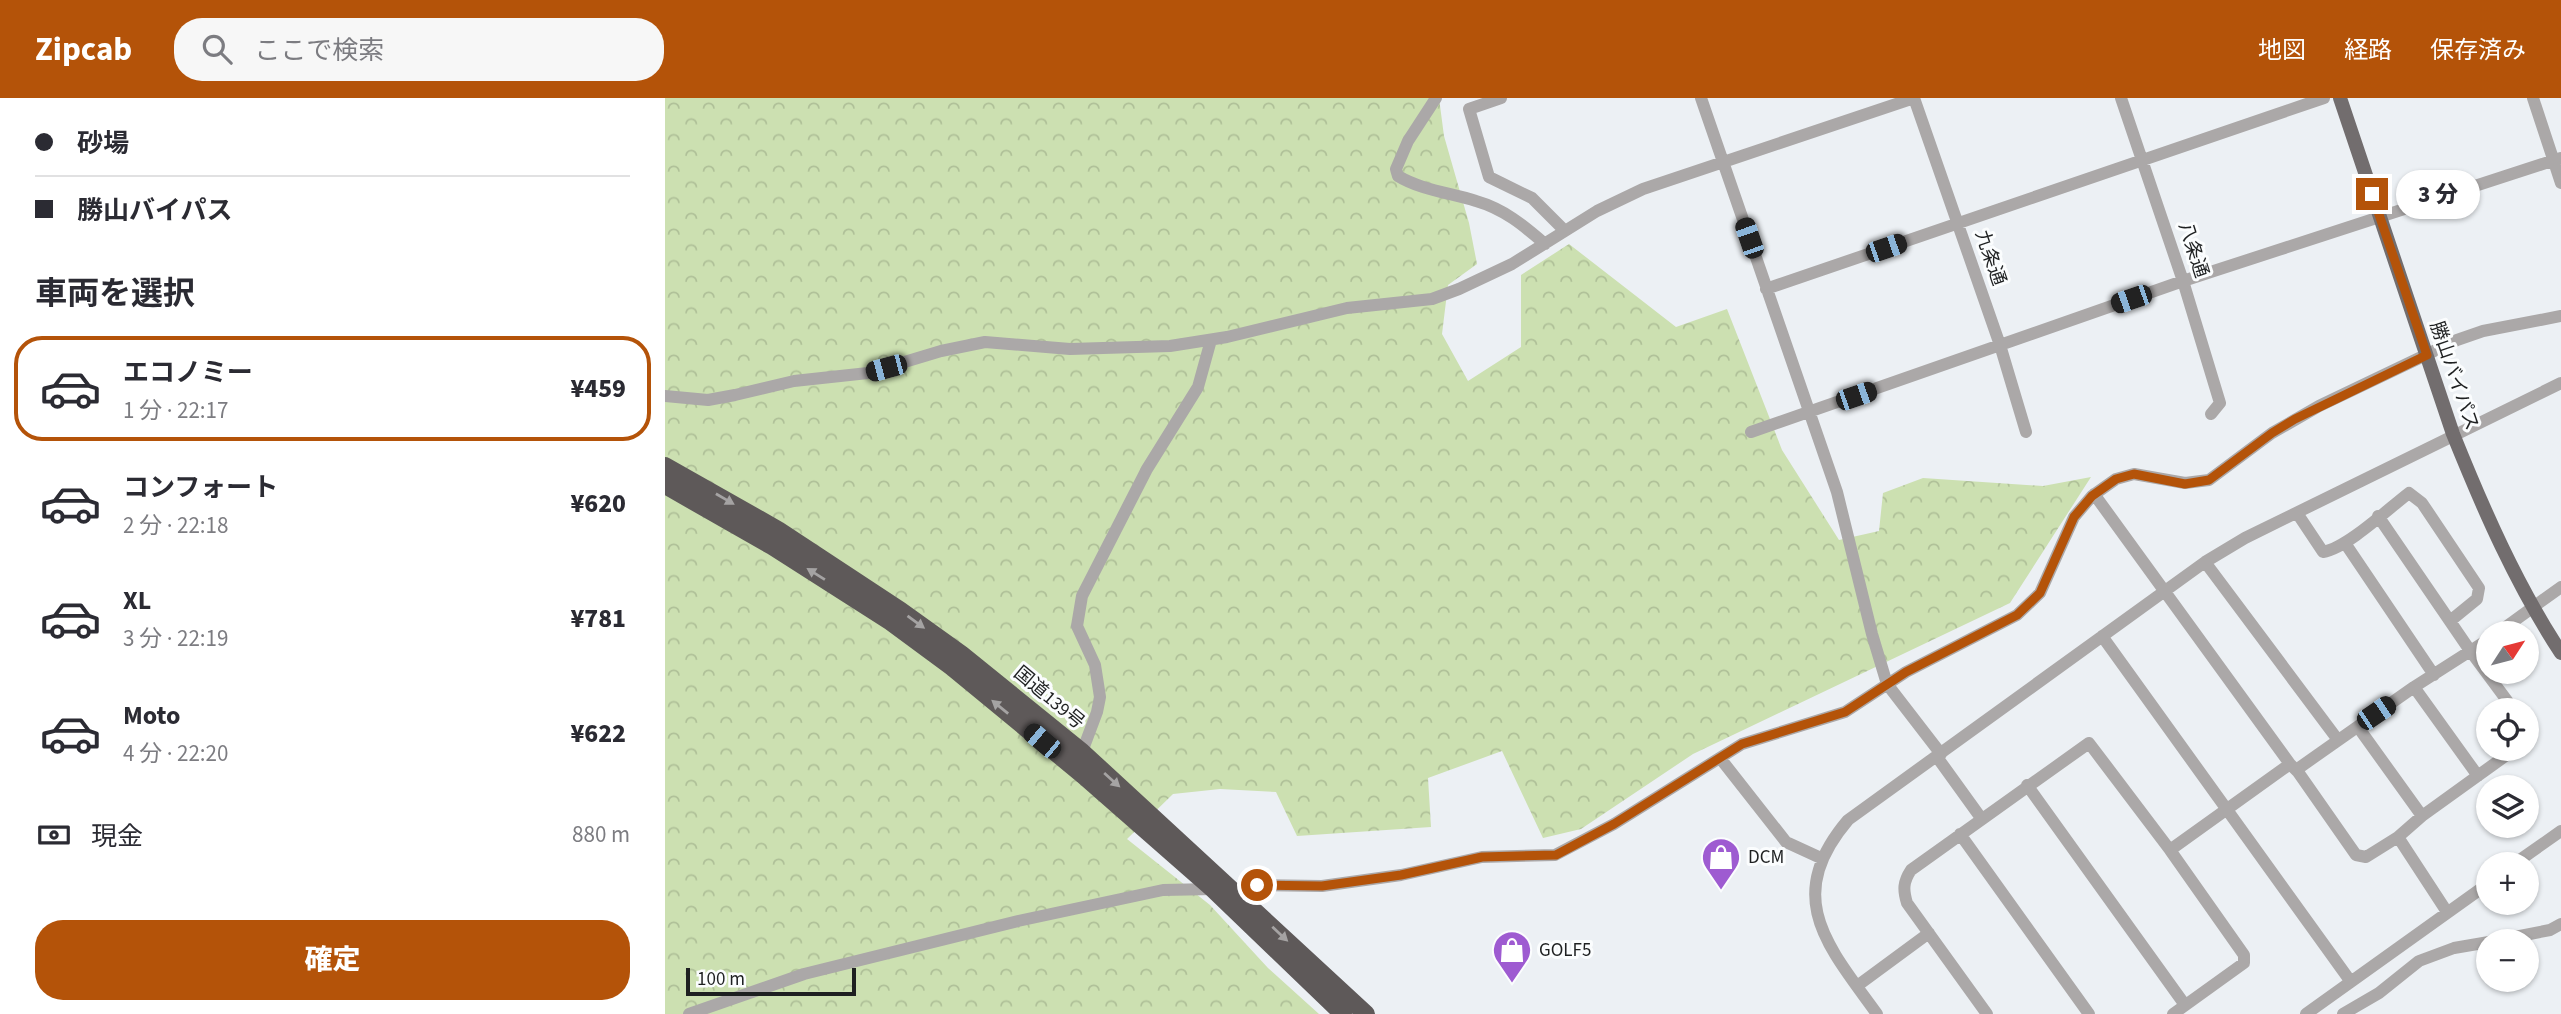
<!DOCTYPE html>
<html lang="ja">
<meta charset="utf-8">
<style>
:root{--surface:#fff;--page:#f7f7f7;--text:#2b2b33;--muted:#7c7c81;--line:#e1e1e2;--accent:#b45309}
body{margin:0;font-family:"Source Sans 3","Noto Sans JP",sans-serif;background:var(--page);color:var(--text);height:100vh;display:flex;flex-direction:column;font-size:26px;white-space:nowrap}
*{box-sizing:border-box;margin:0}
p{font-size:23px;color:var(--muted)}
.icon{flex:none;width:38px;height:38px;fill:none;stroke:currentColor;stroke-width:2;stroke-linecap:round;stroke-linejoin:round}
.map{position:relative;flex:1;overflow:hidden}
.details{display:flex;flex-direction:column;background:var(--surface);width:665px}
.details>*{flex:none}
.hud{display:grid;align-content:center;height:154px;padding:0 35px;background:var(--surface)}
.needle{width:46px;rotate:54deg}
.tools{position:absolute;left:1811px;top:523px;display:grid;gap:14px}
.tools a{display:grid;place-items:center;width:63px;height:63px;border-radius:50%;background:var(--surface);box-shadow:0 2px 5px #0004;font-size:35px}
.scale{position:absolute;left:21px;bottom:18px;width:170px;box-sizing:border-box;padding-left:7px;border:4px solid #1e2021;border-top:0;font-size:19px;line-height:24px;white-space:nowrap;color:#1e2021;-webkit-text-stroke:5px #fbfdfe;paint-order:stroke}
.end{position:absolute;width:32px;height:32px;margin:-16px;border:9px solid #b45309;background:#fff;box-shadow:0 0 0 4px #fff}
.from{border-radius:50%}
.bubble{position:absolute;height:49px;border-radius:24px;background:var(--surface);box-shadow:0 2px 5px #0004;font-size:23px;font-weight:800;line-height:49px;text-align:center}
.car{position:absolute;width:21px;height:42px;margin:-21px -10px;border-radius:9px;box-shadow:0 0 5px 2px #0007;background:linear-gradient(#222 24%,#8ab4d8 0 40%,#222 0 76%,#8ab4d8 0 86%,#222 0)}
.hud b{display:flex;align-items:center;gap:24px;height:66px;font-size:26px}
.hud b+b{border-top:2px solid var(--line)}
.hud i{width:18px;height:18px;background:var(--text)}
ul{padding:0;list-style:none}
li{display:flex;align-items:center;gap:21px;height:105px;margin:0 14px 10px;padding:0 21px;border:4px solid transparent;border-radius:28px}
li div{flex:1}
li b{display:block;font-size:26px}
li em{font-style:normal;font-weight:800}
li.active{border-color:var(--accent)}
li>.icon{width:63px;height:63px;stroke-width:1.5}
h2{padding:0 35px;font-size:32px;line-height:84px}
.pay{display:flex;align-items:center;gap:18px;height:77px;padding:0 35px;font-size:26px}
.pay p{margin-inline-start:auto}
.primary-button{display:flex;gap:14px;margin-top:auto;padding:14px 35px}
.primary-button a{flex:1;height:80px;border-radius:28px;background:var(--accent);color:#fff;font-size:28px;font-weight:800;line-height:80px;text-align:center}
header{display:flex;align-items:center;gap:42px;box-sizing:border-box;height:98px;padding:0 35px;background:var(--accent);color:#fff}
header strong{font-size:33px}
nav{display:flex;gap:38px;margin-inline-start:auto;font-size:24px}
.search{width:490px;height:63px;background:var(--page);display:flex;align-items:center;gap:18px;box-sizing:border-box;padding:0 24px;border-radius:28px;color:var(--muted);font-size:26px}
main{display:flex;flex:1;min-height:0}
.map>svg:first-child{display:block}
</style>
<header>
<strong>Zipcab</strong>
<div class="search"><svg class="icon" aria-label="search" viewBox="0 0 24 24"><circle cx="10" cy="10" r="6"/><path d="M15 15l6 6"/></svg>ここで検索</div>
<nav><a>地図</a><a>経路</a><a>保存済み</a></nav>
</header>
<main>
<section class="details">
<div class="hud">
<b><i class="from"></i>砂場</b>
<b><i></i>勝山バイパス</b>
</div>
<h2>車両を選択</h2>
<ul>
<li class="active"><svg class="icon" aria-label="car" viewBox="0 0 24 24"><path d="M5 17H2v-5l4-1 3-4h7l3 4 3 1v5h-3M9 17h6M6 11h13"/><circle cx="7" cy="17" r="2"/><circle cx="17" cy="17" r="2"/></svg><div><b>エコノミー</b><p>1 分 · 22:17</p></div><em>¥459</em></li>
<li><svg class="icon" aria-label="car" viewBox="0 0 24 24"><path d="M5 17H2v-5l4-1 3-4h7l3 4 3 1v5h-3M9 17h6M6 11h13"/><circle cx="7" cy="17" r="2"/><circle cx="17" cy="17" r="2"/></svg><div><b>コンフォート</b><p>2 分 · 22:18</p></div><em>¥620</em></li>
<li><svg class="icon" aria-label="car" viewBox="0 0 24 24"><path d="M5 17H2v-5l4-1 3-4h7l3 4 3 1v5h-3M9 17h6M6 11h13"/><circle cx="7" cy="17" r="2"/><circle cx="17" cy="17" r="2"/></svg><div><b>XL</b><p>3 分 · 22:19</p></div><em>¥781</em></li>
<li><svg class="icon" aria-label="car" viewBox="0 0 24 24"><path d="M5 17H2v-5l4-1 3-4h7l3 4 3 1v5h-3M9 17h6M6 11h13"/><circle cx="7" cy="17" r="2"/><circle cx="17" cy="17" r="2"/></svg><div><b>Moto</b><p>4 分 · 22:20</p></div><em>¥622</em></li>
</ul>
<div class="pay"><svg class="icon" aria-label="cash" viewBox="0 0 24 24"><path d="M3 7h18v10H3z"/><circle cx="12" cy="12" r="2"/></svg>現金<p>880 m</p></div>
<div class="primary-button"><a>確定</a></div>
</section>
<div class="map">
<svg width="1896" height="916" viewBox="0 0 1896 916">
<defs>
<pattern id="forest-crowns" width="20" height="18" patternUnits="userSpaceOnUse" patternTransform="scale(1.75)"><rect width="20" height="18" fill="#cce0b1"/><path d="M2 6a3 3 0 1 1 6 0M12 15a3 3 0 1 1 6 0" fill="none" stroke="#afc098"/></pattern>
</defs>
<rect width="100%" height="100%" fill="#ecf0f4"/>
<path fill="url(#forest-crowns)" d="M 0,0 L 774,0 L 779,38 L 804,125 L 812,166 L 783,187 L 777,236 L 803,283 L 856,249 L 856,177 L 904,146 L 1011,229 L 1062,211 L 1117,352 L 1174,442 L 1214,433 L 1218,395 L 1258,380 L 1378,388 L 1426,379 L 1345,505 L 1028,656 L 916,731 L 878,740 L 837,653 L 763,680 L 766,729 L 632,738 L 611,694 L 555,691 L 508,696 L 462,741 L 545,807 L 603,870 L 654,916 L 0,916 Z"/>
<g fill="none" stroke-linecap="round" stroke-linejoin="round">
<path stroke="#aba8a8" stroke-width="12" d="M 771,0 L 743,43 L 731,71 L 733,78 C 756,92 786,95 811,103 C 839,111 858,127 880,146
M 836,0 L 804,11 L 824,79 L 867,100 L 900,133
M 1036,0 L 1172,394 L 1207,536 L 1222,586 L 1276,656
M 1456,0 L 1518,183 L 1555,305 L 1546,316
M 1868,0 L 1896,85
M 1101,191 L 1659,0
M 0,298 L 43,302 L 70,297 L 129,283 L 203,275 L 276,253 L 320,244 L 405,251 L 505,248 L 562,239 L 682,210 L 767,201 L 794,191 L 847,166 L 932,113 L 978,91 L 1249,0 L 1335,247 L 1361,334
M 1086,334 L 1518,183 L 1896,60
M 1429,396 L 1625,666 L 1633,674 L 1691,757 L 1701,759 L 1733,739 L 1757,718 L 1850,651
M 1632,415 L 1658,454 C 1682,450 1723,411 1744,395 L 1757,405 L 1814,490 L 1812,501 L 1785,523
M 1713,418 L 1806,554 L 1849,612
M 1680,445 L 1769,577
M 1540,464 L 1673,642
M 1831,536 L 1896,489
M 1437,538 L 1686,884
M 1749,589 L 1813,678
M 1693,629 L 1757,718
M 1862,630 L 1862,641
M 417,654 L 432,614 L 435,599 L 430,567 L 412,528 L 417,498 L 482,371 L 533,289 L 546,242
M 1272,659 L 1316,720
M 1055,660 L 1121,744 L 1158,761
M 1631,672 L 1749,589 L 1824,541
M 1362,687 L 1520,907
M 1295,736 L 1424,916
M 1733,739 L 1782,814
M 1505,752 L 1625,666
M 1849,766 L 1896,733
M 566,795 L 572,796 L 592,787 L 657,788 L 736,777 L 817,759 L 890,757 L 949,726 L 1077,646 L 1180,614 L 1241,574 L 1352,517 L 1375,495 L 1409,419 L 1427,398 L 1451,381 L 1469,376 L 1520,385 L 1544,382 L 1607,335 L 1654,308 L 1792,242 L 1818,233 L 1896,218
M 1824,844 L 1885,832 L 1896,826
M 1192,888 L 1264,835
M 24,916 L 139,876 L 353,823 L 498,792 L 548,791
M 1212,916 C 1163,848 1117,800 1183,722 L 1540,464 L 1580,440 L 1896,285
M 1322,916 L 1242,805 C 1238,792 1238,784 1246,772 L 1424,645 L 1505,752 L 1579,857 L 1579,865 L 1508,916
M 1641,916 L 1824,785
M 1678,916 L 1714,895 L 1754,863 L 1789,850 L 1824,844"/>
<path stroke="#726d6e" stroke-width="14" d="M 1675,0 L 1788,336 C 1819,413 1851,486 1896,555"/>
<path stroke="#5e5959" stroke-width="18" d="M 0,368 L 113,432 L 236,513 L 296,556 L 417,654 L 701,916
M 0,387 L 107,448 L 226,524 L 287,569 L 418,677 L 548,791 L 678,916"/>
</g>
<defs><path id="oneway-solid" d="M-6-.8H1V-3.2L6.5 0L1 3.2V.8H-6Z" transform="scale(1.75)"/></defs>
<g fill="#a5a3a3">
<use href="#oneway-solid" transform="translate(60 401) rotate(30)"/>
<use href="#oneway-solid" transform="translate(151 476) rotate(-148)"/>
<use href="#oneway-solid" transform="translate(251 524) rotate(36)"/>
<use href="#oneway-solid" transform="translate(335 609) rotate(-141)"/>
<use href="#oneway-solid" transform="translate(447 682) rotate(42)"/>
<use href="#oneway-solid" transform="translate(615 836) rotate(43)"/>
</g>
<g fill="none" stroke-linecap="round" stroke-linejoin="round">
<path stroke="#b45309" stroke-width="9" d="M 592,787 L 657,788 L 736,777 L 817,759 L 891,757 L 949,726 L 1077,646 L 1180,614 L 1241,574 L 1352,517 L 1375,495 L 1409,419 L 1427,398 L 1451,381 L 1469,376 L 1520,386 L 1544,382 L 1607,335 L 1630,321 L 1762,257 L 1707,96"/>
</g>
<defs>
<g id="shop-pin" transform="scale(2.0125)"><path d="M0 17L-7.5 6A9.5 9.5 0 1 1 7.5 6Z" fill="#9e5bd1" stroke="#fbfdfe"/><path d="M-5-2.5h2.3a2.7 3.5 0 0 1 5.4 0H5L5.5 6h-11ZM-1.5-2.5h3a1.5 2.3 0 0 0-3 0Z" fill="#fff"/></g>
</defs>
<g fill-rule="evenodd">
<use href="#shop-pin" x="1056" y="759"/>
<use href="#shop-pin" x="847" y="852"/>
</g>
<g text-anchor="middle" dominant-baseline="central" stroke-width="6" stroke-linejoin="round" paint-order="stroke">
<g font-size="19" fill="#1e2021" stroke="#fbfdfe">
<text transform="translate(1528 152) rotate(72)">八条通</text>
<text transform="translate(1325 160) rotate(71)">九条通</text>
<text transform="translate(1789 278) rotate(71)">勝山バイパス</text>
<text transform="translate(384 600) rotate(40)">国道139号</text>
</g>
<g font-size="19" fill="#1e2021" stroke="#fbfdfe" text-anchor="start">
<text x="1083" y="759">DCM</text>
<text x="874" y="852">GOLF5</text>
</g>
</g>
</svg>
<div class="tools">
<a><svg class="needle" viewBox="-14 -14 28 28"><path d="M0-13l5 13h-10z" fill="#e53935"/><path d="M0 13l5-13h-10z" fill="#7c7c81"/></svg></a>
<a><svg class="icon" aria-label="locate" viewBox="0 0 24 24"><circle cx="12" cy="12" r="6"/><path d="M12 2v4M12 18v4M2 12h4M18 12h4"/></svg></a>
<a><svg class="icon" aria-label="layers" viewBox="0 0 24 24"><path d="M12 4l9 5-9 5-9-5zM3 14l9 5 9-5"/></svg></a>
<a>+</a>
<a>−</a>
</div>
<div class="scale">100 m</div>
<i class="end from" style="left:592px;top:787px"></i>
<i class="end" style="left:1707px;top:96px"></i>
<div class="bubble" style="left:1731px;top:72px;width:84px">3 分</div>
<i class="car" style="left:1084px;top:140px;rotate:341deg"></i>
<i class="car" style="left:1221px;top:150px;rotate:71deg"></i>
<i class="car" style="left:1466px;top:201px;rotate:251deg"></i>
<i class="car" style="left:221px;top:270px;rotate:255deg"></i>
<i class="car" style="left:1191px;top:298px;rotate:71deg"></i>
<i class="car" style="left:1711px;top:615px;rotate:56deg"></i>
<i class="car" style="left:377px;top:643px;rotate:310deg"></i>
</div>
</main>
